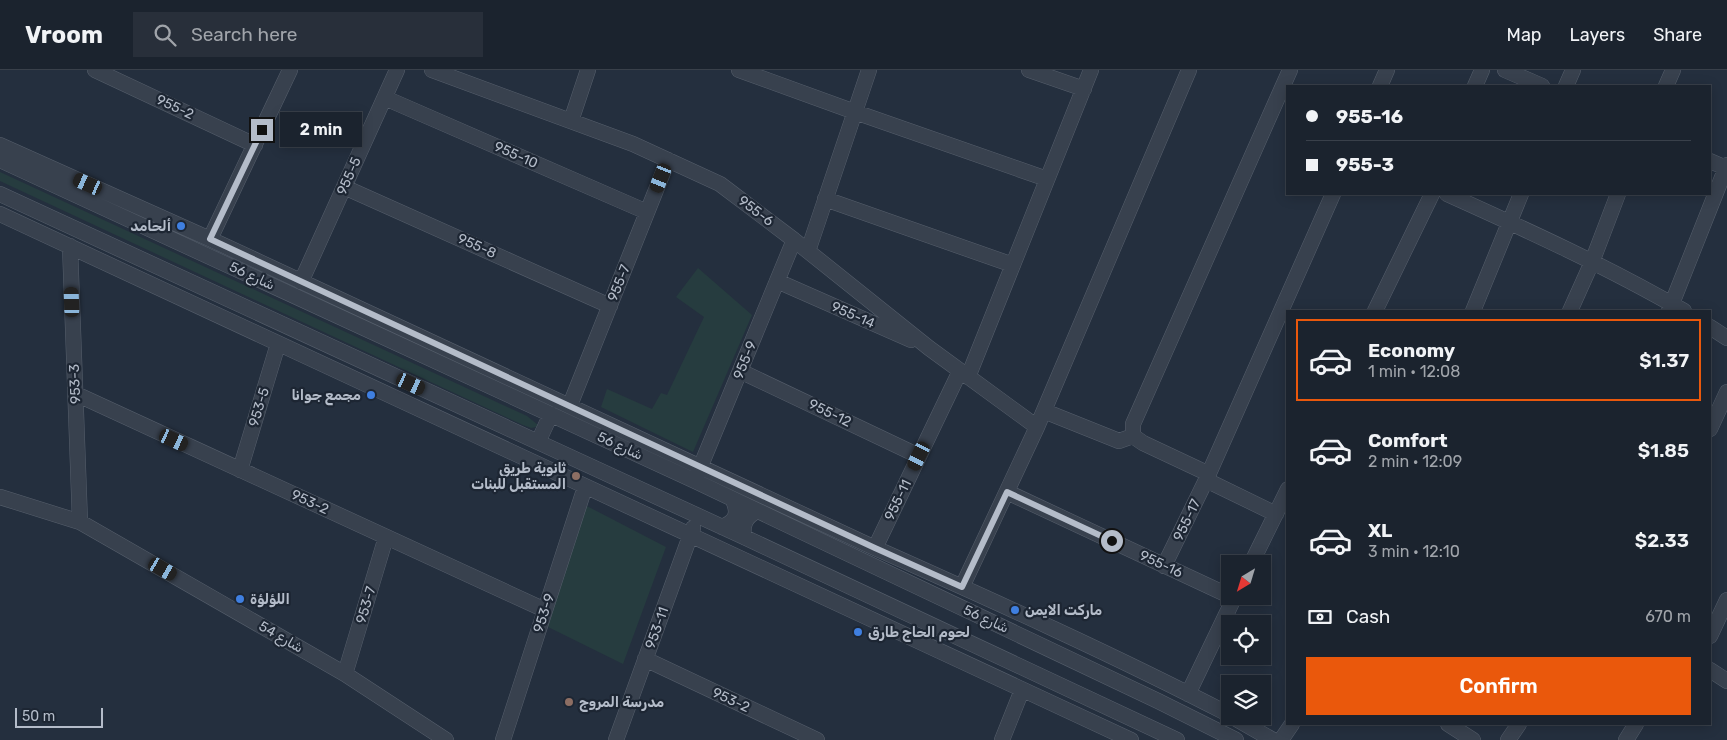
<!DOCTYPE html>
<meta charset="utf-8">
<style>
:root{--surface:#1b232e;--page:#282f3a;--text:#f1f3f6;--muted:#a0a4aa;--line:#39404a;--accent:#ea580c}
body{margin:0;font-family:Rubik,"Noto Naskh Arabic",sans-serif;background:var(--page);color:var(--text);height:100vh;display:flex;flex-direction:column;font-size:19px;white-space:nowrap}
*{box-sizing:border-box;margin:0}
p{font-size:16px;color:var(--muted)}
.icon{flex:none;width:28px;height:28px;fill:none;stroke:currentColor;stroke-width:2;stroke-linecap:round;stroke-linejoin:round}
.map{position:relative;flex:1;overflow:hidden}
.side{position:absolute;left:1286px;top:240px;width:425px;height:415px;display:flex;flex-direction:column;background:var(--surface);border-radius:0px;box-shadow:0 2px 12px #0003,0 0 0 1px var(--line)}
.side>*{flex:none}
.banner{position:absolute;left:1286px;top:15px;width:425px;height:110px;border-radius:0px;box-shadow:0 2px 12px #0003,0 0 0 1px var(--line);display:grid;align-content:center;height:110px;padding:0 20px;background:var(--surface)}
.needle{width:32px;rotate:218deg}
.tools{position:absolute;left:1221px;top:485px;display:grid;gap:10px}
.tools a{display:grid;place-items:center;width:50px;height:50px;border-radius:0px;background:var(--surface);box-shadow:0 2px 12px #0003,0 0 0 1px var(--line);font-size:25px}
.scale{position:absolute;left:15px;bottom:12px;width:88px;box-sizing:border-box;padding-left:5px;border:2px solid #b4bcc9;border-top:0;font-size:14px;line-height:18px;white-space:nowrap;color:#b4bcc9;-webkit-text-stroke:4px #1d2633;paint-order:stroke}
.end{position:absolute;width:22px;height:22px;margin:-11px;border:6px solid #b4bcc9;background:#111;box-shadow:0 0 0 2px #111}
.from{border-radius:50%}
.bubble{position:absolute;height:35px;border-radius:0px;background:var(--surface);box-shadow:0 2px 12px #0003,0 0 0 1px var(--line);font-size:16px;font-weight:600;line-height:35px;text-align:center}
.car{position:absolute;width:15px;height:30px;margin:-15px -8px;border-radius:6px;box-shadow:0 0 4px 1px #0007;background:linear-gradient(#222 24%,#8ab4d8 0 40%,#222 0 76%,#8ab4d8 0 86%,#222 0)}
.banner b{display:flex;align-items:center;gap:18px;height:48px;font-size:19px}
.banner b+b{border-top:1px solid var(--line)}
.banner i{width:12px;height:12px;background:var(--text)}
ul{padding:9px 0 0;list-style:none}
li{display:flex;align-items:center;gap:15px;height:82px;margin:0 10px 8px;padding:0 10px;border:2px solid transparent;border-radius:0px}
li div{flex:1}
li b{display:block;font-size:19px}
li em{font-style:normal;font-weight:600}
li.active{border-color:var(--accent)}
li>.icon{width:45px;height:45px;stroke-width:1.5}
.pay{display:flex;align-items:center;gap:12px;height:55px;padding:0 20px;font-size:19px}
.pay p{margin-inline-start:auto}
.button{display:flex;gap:10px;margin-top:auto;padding:10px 20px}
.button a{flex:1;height:58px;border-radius:0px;background:var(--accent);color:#fff;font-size:20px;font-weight:600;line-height:58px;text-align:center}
header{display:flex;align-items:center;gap:30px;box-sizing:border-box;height:70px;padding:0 25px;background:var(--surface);border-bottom:1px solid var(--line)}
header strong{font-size:24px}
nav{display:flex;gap:28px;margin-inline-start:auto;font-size:18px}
.search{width:350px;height:45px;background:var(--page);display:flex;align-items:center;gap:12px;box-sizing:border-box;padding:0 18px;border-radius:0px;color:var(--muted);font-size:19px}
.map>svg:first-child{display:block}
</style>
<header>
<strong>Vroom</strong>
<div class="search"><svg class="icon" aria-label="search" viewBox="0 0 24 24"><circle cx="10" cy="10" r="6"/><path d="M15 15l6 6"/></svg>Search here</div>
<nav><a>Map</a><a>Layers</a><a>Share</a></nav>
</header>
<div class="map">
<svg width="1727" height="670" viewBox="0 0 1727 670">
<rect width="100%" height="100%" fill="#242f3e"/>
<path fill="#263c3f" d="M 0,102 L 527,346 L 538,355 L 536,357 L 531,358 L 523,355 L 0,111 Z
M 698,198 L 752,245 L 693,382 L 601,337 L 607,319 L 652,339 L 661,323 L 667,325 L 704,247 L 676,227 Z
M 583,434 L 666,477 L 623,594 L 546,556 Z"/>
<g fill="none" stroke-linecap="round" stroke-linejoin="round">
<g stroke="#565f6c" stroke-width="16">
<path id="minor" d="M 95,0 L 255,75
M 432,0 L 633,74 L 720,114 L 794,170 L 929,278 L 1037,357
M 739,0 L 855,42 L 1047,109
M 1029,0 L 1084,19
M 1505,0 L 1542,16
M 1380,16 L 1387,0
M 1475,16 L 1482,0
M 1566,16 L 1573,0
M 1666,16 L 1673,0
M 385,28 L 647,142
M 571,51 L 588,0
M 0,75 L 210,169 L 875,478 C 994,531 1114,585 1230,645
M 0,90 L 695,411 L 1158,631 L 1236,670
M 1710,91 L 1726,98
M 344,117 L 610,236
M 0,124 L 744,467 L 1177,670
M 1447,124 C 1527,160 1608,197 1684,241
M 825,129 L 1013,195
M 0,144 L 1131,670
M 210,169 L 290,0
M 70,176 L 80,452
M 808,181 L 869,0
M 777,211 L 911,270
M 301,212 L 397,0
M 1375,241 L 1432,124
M 1473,241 L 1521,124
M 1570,241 L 1592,192 L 1618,124
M 1669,241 L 1727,95
M 1710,257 L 1727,268
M 740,301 L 919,386
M 968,307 L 1091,0
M 76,324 L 545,540
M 570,335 L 668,90
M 1044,341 L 1119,371 L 1133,366
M 1710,359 L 1727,322
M 1133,366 L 1133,354 L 1290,0
M 1133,366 L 1143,373 L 1209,404
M 538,372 L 551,344
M 240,400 L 278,274
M 697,405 L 794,170
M 1206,410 L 1276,444
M 1007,422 L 1234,528
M 0,427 L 80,452 L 345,604 L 446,670
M 722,457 C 736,451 739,444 733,430
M 744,467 C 742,454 746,447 757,441
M 875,478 L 960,301
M 1251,494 L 1288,419
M 1164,496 L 1206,410 L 1333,124
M 962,517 L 1037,357 L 1189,0
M 1710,566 L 1727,530
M 645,589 L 817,670
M 1710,600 L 1727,611
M 345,604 L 386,467
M 1188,624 L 1235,526
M 1231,646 L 1273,670
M 1448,654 L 1473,670
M 503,670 L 585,417
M 616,670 L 693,458
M 1002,670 L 1022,620
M 1281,670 L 1292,654
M 1508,670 L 1519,654
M 1626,670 L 1636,654"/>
</g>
<use href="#minor" stroke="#38414e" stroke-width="15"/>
</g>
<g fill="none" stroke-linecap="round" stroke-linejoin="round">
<path stroke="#b4bcc9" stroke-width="6" d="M 262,60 L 210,169 L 875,478 L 962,517 L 1007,422 L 1112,471"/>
</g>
<g fill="#3f7fe0" stroke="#1d2633" stroke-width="2">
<circle cx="181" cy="156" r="5"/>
<circle cx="371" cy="325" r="5"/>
<circle cx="240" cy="529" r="5"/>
<circle cx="1015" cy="540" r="5"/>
<circle cx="858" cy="562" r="5"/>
</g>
<g fill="#8d6e63" stroke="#1d2633" stroke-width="2">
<circle cx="576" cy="406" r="5"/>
<circle cx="569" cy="632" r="5"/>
</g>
<g text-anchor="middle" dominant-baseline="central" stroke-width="4.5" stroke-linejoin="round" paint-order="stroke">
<g font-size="14" fill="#b4bcc9" stroke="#1d2633">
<text transform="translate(175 37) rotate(25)">955-2</text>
<text transform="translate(516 85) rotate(24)">955-10</text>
<text transform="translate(349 106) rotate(-66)">955-5</text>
<text transform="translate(756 141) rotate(37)">955-6</text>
<text transform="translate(477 176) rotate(24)">955-8</text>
<text transform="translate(252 206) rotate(25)">شارع 56</text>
<text transform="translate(619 213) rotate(-68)">955-7</text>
<text transform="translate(853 245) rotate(24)">955-14</text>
<text transform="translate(745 290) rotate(-68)">955-9</text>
<text transform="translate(75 314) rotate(-92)">953-3</text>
<text transform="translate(259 337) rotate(-73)">953-5</text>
<text transform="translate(830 343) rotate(26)">955-12</text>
<text transform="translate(620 376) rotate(25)">شارع 56</text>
<text transform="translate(898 430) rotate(-64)">955-11</text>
<text transform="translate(310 432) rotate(25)">953-2</text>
<text transform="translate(1187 450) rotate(-64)">955-17</text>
<text transform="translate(1161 494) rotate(25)">955-16</text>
<text transform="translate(366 535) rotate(-73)">953-7</text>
<text transform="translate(544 543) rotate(-72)">953-9</text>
<text transform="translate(986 549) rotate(25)">شارع 56</text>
<text transform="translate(657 558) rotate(-70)">953-11</text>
<text transform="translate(281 567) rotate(30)">شارع 54</text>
<text transform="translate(731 630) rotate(25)">953-2</text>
</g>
<g font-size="14" font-weight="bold" fill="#b4bcc9" stroke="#1d2633" text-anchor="start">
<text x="171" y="156" text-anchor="end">ألحامد</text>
<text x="361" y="325" text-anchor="end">مجمع جوانا</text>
<text x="566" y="398" text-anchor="end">ثانوية طريق<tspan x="566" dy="16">المستقبل للبنات</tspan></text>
<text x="250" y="529">اللؤلؤة</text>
<text x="1025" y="540">ماركت الايمن</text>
<text x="868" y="562">لحوم الحاج طارق</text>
<text x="579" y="632">مدرسة المروج</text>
</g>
</g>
</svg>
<div class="tools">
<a><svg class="needle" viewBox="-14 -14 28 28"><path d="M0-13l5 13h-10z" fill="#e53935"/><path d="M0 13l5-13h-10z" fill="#a0a4aa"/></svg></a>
<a><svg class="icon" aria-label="locate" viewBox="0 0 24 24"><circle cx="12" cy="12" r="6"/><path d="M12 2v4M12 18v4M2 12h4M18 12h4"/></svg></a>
<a><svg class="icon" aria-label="layers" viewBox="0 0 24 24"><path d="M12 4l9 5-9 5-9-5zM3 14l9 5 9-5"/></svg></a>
</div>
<div class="scale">50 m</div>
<i class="end from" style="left:1112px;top:471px"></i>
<i class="end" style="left:262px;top:60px"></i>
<div class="bubble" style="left:280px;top:42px;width:82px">2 min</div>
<i class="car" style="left:661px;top:108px;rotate:202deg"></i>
<i class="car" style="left:88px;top:114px;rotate:294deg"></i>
<i class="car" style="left:72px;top:232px;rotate:358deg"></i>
<i class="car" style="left:411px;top:314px;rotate:115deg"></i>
<i class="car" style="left:174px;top:370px;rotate:115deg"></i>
<i class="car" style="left:919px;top:386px;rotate:206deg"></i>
<i class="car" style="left:163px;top:499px;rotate:120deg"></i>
<div class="banner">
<b><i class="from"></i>955-16</b>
<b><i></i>955-3</b>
</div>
<section class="side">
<ul>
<li class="active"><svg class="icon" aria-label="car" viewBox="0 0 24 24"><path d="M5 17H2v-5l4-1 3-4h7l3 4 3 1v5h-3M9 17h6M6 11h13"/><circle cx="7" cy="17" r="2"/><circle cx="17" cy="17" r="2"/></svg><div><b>Economy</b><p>1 min · 12:08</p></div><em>$1.37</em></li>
<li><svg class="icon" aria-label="car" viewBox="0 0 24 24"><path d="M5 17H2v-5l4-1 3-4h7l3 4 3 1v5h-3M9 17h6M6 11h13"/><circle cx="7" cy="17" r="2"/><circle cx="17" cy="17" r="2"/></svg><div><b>Comfort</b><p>2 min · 12:09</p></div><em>$1.85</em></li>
<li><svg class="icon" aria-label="car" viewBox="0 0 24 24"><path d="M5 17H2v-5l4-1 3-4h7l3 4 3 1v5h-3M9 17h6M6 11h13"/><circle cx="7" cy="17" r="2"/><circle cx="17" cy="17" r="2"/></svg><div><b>XL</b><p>3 min · 12:10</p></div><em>$2.33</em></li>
</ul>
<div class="pay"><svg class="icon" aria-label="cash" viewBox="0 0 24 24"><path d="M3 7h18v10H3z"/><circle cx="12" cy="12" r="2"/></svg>Cash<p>670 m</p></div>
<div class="button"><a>Confirm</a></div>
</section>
</div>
